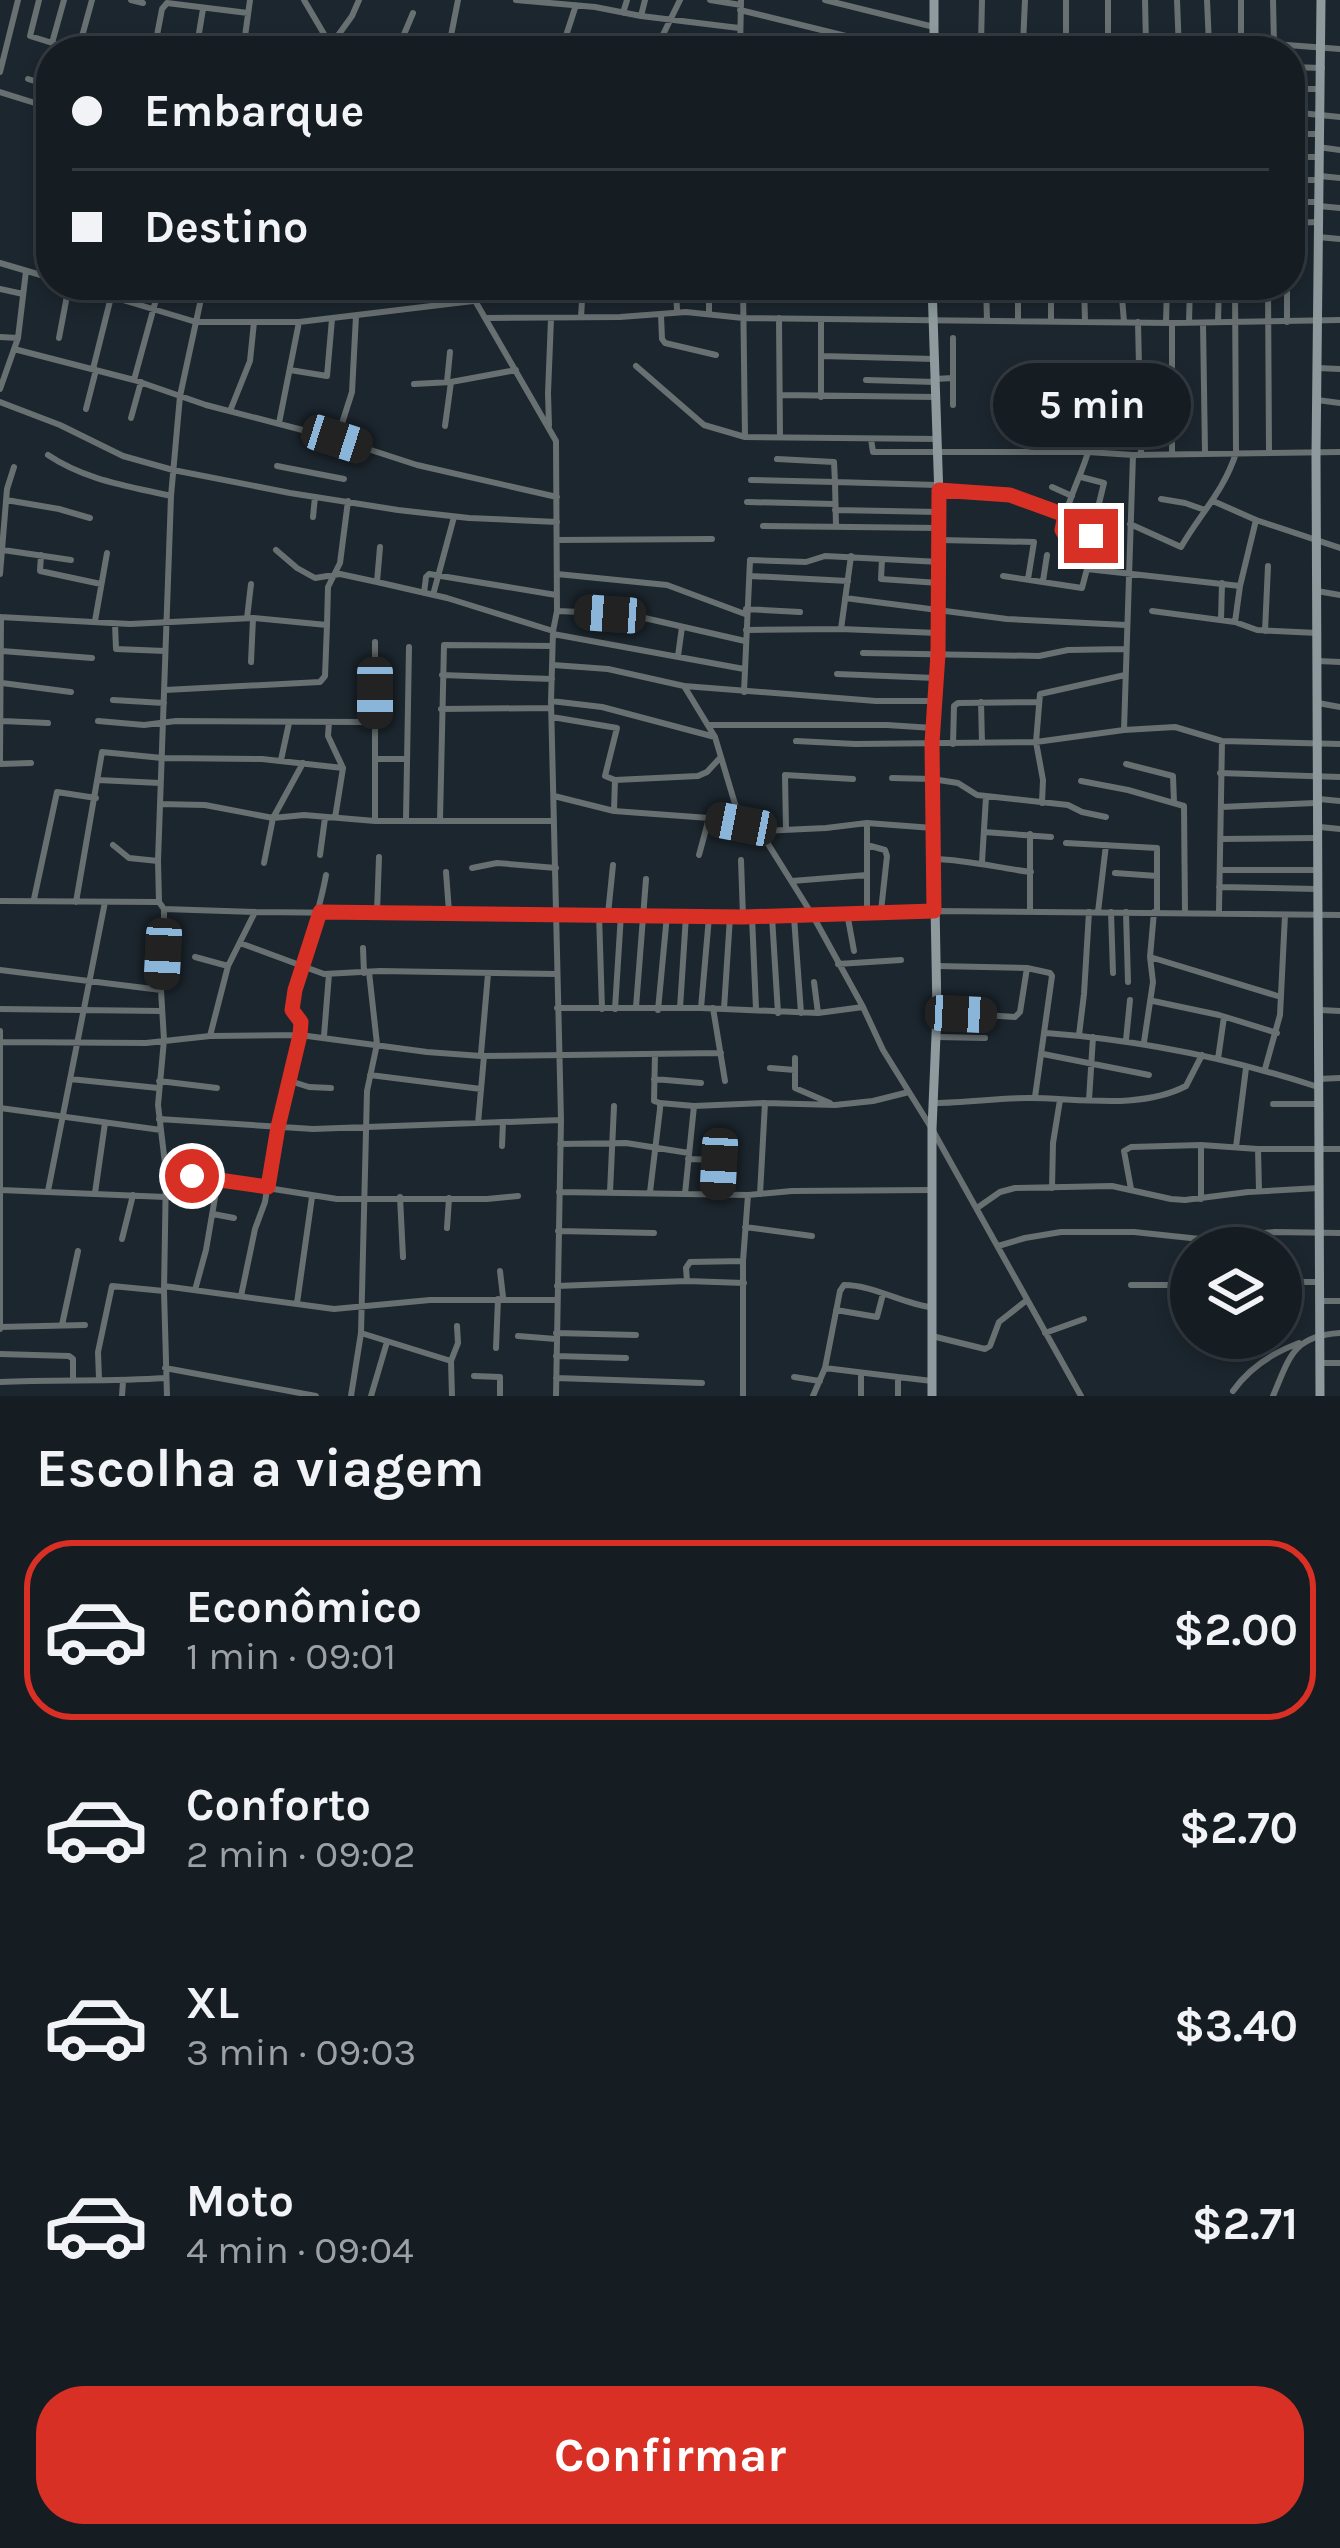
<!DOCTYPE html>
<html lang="pt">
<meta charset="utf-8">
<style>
:root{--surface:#151c22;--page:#1e252a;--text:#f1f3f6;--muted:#9da1a5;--line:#343a40;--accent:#d93025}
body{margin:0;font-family:Karla,sans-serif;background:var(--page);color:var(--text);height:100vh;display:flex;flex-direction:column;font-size:45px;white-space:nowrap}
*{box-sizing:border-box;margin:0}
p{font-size:39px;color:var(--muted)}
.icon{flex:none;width:66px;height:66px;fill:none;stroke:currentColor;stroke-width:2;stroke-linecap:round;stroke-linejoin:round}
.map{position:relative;height:1396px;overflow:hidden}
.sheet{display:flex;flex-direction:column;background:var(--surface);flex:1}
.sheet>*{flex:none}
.guide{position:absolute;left:36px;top:36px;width:1269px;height:264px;border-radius:48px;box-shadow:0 6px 18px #0003,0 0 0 3px var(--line);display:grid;align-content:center;height:264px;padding:0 36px;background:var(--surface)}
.buttons{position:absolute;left:1170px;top:1227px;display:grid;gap:24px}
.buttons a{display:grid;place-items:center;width:132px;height:132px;border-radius:50%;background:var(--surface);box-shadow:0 6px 18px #0003,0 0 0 3px var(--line);font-size:60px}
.end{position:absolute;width:54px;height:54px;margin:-27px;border:15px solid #d93025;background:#fff;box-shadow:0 0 0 6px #fff}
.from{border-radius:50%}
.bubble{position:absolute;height:84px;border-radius:42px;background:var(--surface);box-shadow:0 6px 18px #0003,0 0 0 3px var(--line);font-size:39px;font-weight:700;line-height:84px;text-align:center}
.car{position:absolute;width:36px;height:72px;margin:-36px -18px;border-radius:15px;box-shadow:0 0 9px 3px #0007;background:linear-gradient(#222 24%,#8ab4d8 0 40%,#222 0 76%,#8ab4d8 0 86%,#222 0)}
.guide b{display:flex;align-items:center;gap:42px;height:114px;font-size:45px}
.guide b+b{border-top:3px solid var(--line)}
.guide i{width:30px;height:30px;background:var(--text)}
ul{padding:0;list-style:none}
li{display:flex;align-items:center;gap:36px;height:180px;margin:0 24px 18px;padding:0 12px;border:6px solid transparent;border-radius:48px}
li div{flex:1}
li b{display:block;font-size:45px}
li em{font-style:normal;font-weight:700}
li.current{border-color:var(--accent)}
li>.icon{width:108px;height:108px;stroke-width:1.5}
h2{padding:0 36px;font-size:54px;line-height:144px}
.cta{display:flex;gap:24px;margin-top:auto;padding:24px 36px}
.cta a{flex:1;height:138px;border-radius:48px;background:var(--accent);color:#fff;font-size:48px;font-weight:700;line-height:138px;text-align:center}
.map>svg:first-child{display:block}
</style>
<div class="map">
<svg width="1340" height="1396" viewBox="0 0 1340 1396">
<rect width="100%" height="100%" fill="#1c262e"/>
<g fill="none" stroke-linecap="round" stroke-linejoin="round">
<path stroke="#687071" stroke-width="6" d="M 39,0 L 30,36 L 78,51
M 131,0 L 143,3
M 304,0 L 334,51
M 516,0 L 595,7 L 641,16 L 739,28
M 710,0 L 741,5
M 825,0 L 934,27
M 1108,0 L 1108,44
M 1145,0 L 1146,44
M 1177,0 L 1179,51
M 1207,0 L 1209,44
M 1241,0 L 1241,44
M 1273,0 L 1274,44
M 740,10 L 907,51
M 623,13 L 627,0
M 641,16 L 645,0
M 52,43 L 64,0
M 740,43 L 774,51
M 981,44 L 982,0
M 1023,44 L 1025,0
M 1066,44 L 1066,0
M 331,45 L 352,16 L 359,0
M 531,45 L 554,51
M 936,46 L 1274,44 L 1340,49
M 78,51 L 92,0
M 154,51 L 162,9 L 167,3 L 248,13
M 196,51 L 203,9
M 243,51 L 250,0
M 397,51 L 413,13
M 448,51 L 458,0
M 561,51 L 576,5
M 655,51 L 680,0
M 740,51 L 741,0
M 1290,67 L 1322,68
M 0,72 L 18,0
M 28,79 L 51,86
M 1290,89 L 1321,89
M 0,92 L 51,108
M 1290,112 L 1340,117
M 1290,134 L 1318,134
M 1318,147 L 1340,150
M 1290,157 L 1319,157
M 1320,176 L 1340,178
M 1290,180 L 1320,180
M 1290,202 L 1319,202
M 1319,206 L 1340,208
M 1290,223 L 1318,222
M 1318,237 L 1340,239
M 0,263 L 51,278
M 73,285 L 196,322 L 299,322 L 473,301
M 466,285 L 556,441 L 557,611 L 553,631 L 551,701 L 561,1120 L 556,1396
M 622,285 L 676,290
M 676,285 L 677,311
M 743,285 L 745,437
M 986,285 L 987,320
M 1051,285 L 1051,321
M 1084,285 L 1085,321
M 1121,285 L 1124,322
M 1268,285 L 1269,453
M 0,289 L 23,294
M 709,314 L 709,285
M 661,315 L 662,339 L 665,343 L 716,355
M 581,317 L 583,285
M 487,318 L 620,317 L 686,312 L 743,318 L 1172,323 L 1340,320
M 779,318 L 780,437
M 1018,319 L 1018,285
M 1138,322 L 1141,454
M 1189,322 L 1190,285
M 1218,322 L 1219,285
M 1287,322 L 1287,285
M 1166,323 L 1167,285
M 1203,323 L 1205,453
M 0,337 L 18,338
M 59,338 L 69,285
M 14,349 L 134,380 L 206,405 L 337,439 L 417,465 L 557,497
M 821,356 L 934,359
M 636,366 L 704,425 L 745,437 L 938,439
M 1317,368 L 1340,369
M 93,369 L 114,285
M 290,370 L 327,376 L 332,319
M 953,378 L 953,405
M 935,379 L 953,378 L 953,338
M 134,380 L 160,285
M 866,380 L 935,382
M 447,382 L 450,352
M 414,384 L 451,382 L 516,370
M 0,389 L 18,338 L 26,271
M 781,395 L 935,397
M 821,397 L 821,319
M 1317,400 L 1340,403
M 0,402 L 60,425 L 123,456 L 173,470 L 290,493 L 398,510 L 469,518 L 557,522
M 86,409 L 96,370
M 230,411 L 250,361 L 254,322
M 131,418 L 141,382
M 279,423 L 299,322
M 445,426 L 451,382
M 549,426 L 548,393 L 551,319
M 337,439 L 352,392 L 356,316
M 871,439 L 873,452 L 1088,452 L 1133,455 L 1340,452
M 1172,453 L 1172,323
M 48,455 C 85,480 128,486 171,496
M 277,466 L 344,479
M 1081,477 L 1104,483 L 1091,536 L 1065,535 C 1061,510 1081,478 1088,452
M 751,480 L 835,482 L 834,462 L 777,459
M 1052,487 L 1072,496
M 939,491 L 1009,495 L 1063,515
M 1161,499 L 1185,503 L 1205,510
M 6,500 L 59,509 L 90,518
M 1213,501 L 1256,520 L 1340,548
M 747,502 L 834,504
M 835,510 L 939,512
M 313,517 L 315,497
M 1130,524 L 1181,547 C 1200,514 1224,491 1236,453 L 1235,285
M 763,526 L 939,528
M 836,526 L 835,482 L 937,485
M 557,540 L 712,539
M 940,540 L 1034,542 L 1028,579
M 3,550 L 71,560
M 276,550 L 297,568 L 315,578 L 340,574 L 377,582 L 447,598 L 553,631
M 41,555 L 40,571 L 101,584
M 882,559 L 881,579 L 939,583
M 0,574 L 7,489 L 14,467
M 557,574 L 667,585 L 745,614
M 750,576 L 848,581
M 1003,576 L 1082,588 L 1087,569 L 1240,586
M 1043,581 L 1047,555
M 377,582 L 380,547
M 1317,591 L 1340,595
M 424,593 L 426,577 L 429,574 L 556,595
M 433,595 L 454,517
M 845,598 L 1007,619 L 1126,625
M 746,609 L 800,612
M 557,611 L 627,614 L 745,641
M 1152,611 L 1235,622 L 1257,630 L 1318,633
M 0,617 L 130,624 L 253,618 L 327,625 L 325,676 L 320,682 L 165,690
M 247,618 L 251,584
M 1221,620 L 1222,583
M 95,621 L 107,553
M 1235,622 L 1240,586 L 1256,520
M 115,624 L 116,649 L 165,651
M 327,625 L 328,587 L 340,563 L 348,501
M 841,629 L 851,556
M 746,630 L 841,629 L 938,633
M 1265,631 L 1268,566
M 553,634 L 744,669
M 375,642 L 375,821
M 2,651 L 92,658
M 863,653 L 1039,656 L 1068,650 L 1126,649
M 678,656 L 682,627
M 1318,661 L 1340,662
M 251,662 L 253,618
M 553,665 L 608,669 L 684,686 L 715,737 L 741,824
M 837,674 L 935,678
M 442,675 L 552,679
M 2,683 L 71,692
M 684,686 L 876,701 L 932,701
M 744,692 L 750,560 L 806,562 L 825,556 L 940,562
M 113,700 L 164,703
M 551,701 L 602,707 L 715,737
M 981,702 L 982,743
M 1318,703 L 1340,707
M 441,709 L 551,708
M 552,717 L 617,728 L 605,776 L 615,780 L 614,811
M 2,721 L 48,723
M 98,721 L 144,725 L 176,721 L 362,722
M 329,722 L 328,736 L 343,768
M 709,725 L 887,725 L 933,728
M 1124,730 L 1133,455
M 796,741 L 855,744 L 1036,742 L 1124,730 L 1175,727 L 1222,741 L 1340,744
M 953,744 L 954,706 L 958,703 L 1037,702
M 375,759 L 406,759
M 0,760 L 1,617
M 281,760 L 289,723
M 0,764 L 31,763
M 1126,764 L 1173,776 L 1174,802
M 1220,773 L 1340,777
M 892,778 L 932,779 L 958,783 L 977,795 L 1068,805 L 1082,812 L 1106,817
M 98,780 L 160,783
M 615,780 L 698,776 L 707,772 L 719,759
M 1081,781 L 1128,790 L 1184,806 L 1185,913
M 554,796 L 614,811 L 709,818 L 760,831 L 826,828 L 867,823 L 933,828
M 1319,799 L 1340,801
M 1042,803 L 1043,780 L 1036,742 L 1040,694 L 1125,675
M 160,804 L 205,805 L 273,818 L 304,815 L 375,821 L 553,821
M 1221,807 L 1315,803
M 406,820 L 409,647
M 440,820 L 444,645 L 552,646
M 1320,827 L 1340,829
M 786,830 L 785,775 L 853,779
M 760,831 L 813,916 L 863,1007 L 883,1050 L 932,1129 L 1081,1396
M 984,832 L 1051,837
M 1030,834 L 1030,911
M 1221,839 L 1316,838
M 1066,843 L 1157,848 L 1157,913
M 113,845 L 129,858 L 158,861
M 867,845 L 885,850 L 887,856 L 881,911
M 320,855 L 325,818
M 699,855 L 709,818
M 935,859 C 969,860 998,868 1031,872
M 741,860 L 743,917
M 982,862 L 986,797
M 264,863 L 273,818 L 303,763
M 472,868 L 497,863 L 556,868
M 1220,870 L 1318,870
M 446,872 L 449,912
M 1115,873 L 1157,876
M 792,881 L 867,875
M 1219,887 L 1317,889
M 34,899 L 57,792 L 96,798
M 0,901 L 159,902
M 76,902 L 102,752 L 162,758 L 262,759 L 343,768 L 335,818
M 164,909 L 255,912 L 743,917 L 935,911 L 1340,915
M 1219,911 L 1222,741
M 377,912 L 379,857
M 867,912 L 867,823
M 1098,912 L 1106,845
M 1111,912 L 1113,973
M 1126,912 L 1128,982
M 847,913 L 854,951
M 599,914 L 602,1009
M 608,914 L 613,865
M 752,917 L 756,1009
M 772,917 L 778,1013
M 794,917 L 801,1013
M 240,943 L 324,974 L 380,971 L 557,974
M 363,948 L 364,973
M 195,957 L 228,966
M 1150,957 L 1281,997
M 838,964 L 901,960
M 937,966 L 1027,968 L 1050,973 L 1052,976 L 1035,1097
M 0,970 L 161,990
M 814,982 L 818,1013
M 1153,1001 L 1219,1015 L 1277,1033
M 636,1007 L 646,879
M 557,1008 L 701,1008 L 818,1013 L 863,1007
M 680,1008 L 686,916
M 701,1008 L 709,917
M 713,1008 L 725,1081
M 0,1009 L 161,1011
M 615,1009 L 621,914
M 724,1009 L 730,917
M 658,1010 L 667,915
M 1320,1010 L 1340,1011
M 938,1012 L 1015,1017 L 1020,1012 L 1027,968
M 0,1031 L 0,1329
M 1046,1033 C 1139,1040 1229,1058 1318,1087
M 1079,1035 L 1084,994 L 1089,912
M 210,1036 L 228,966 L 255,912
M 324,1036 L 329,974
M 937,1037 L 985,1038
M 1126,1040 L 1130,1000
M 0,1042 L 146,1043 L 210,1036 L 300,1035 L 427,1052 L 481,1056 L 721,1053
M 1144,1042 L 1153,982 L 1150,957 L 1154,912
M 481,1054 L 488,974
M 1043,1054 L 1149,1075
M 795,1058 L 795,1088 L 830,1103
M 1218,1059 L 1224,1017
M 770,1068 L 795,1070
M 1265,1069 L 1280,1015 L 1285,915
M 370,1075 L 481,1089
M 70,1079 L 158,1088
M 654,1079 L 701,1083
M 1318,1079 L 1340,1078
M 159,1081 L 217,1088
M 290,1081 L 309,1087 L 331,1088
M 1089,1100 L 1093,1037
M 660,1103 L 694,1106 L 765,1103 L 835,1105 L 873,1101 L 909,1092
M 935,1103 C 966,1103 997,1098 1029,1098 C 1078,1098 1140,1110 1186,1086 L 1202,1055
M 1273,1104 L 1317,1104
M 0,1108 L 161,1130
M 159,1119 L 313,1129 L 561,1120
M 478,1123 L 484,1056
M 560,1144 L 626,1143 L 689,1153
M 1201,1145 L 1201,1199
M 502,1146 L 503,1122
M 1236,1147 L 1246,1068
M 1258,1149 L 1259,1191
M 688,1159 L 717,1160 L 717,1193
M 166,1172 L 337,1199 L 487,1199 L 518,1196
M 1052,1188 L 1053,1143 L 1060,1100
M 1131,1189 L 1124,1151 L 1131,1147 L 1201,1145 L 1258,1149 L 1340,1149
M 1,1190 L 165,1197
M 48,1191 L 105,902
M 559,1192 L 748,1195 L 792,1191 L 932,1190
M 610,1192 L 614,1106
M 650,1192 L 660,1109 L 660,1103 L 654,1101 L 655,1054
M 95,1193 L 105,1123
M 685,1194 L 694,1106
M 760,1194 L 765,1103
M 400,1197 L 403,1257
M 977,1208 L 1000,1192 L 1015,1188 L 1112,1186 L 1171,1199 L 1185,1200 L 1248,1192 L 1319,1188
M 213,1214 L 234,1218
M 745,1227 L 812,1236
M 447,1228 L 449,1198
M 558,1231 L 654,1233
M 122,1239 L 133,1195
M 998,1246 L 1025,1238 L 1061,1232 L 1134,1232 L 1200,1239 L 1275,1232 L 1340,1233
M 500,1271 L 503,1297
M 687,1281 L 686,1268 L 690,1262 L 743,1261
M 1281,1282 L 1320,1282
M 1131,1285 L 1191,1285
M 164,1286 L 334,1309 L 430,1300 L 556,1300
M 557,1286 L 687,1281 L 744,1283
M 195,1290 L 206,1250 L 218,1180
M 241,1296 L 255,1229 L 265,1202 L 274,1144 L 300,1035 L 301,1022 L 292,1009 C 299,964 318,921 326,875
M 1320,1301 L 1340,1301
M 297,1303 L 312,1197
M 836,1310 L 877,1317 L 883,1294
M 62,1325 L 78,1251
M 0,1327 L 85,1325
M 361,1333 L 451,1361
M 556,1333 L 636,1335
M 1045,1333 L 1084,1319
M 518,1336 L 556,1339
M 932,1336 L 985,1349 L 990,1346 L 999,1322 L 1027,1300
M 496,1348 L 498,1299
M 0,1354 L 69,1356 L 73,1359 L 73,1378
M 556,1356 L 626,1358
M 1321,1363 L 1340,1363
M 165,1368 L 316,1396
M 825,1368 L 898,1377
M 861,1373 L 861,1396
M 474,1376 L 500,1377 L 500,1396
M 794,1377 L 820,1381
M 556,1378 L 702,1383
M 99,1379 L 98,1352 L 112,1286 L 164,1291
M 0,1382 C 55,1379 110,1382 164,1378
M 1233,1391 C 1249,1368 1272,1353 1299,1343
M 122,1396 L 123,1381
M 167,1396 L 164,1291 L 166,1172 L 158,1105 L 164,1040 L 161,990 L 164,917 L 164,909 L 159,902 L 158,861 L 171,496 L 180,396 L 204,285
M 351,1396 L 361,1333 L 367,1091 L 377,1044 L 369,972
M 371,1396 L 387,1342
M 452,1396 L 451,1361 L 458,1343 L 457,1326
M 743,1396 L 743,1261 L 748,1195
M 813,1396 L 825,1368 L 840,1291 L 844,1285 C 873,1285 901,1303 930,1307
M 898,1396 L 898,1377 L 932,1381
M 1273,1396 C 1290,1356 1293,1336 1340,1333"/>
<path stroke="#8e9a9d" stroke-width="9" d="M 934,0 L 934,51
M 932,1396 L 932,1129 L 937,1012 L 932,743 L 940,528 L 932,285
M 1320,1396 L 1316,454 L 1321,0"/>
</g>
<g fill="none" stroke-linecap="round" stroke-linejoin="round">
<path stroke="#d93025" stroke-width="15" d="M 192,1176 L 268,1187 L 278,1127 L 300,1035 L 301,1022 L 292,1010 L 295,990 L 320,912 L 743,917 L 934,911 L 932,743 L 938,654 L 939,490 L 1010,495 L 1065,515 L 1062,530 L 1065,535 L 1091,536"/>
</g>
</svg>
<div class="buttons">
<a><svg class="icon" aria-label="layers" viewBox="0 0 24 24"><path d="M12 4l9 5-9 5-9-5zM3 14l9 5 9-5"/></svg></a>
</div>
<i class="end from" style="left:192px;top:1176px"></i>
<i class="end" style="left:1091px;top:536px"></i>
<div class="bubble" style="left:993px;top:363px;width:198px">5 min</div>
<i class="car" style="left:337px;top:439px;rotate:108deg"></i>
<i class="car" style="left:610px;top:614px;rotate:274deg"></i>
<i class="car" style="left:375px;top:693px;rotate:180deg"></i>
<i class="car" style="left:741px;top:824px;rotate:281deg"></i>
<i class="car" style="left:163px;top:954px;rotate:183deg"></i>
<i class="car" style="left:961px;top:1014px;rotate:93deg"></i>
<i class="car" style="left:719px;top:1164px;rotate:183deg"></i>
<div class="guide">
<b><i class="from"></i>Embarque</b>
<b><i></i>Destino</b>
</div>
</div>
<section class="sheet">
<h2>Escolha a viagem</h2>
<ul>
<li class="current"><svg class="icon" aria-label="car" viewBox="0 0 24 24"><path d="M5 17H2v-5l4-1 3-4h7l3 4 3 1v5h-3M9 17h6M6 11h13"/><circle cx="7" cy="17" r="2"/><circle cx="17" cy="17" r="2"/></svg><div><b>Econômico</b><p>1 min · 09:01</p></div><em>$2.00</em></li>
<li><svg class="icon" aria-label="car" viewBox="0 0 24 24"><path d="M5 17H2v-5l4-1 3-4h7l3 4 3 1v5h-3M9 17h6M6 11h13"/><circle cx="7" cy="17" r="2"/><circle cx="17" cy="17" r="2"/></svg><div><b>Conforto</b><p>2 min · 09:02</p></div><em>$2.70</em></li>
<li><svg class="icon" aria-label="car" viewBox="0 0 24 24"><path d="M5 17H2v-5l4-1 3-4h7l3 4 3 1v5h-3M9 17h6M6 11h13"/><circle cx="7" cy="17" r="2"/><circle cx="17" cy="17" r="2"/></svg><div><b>XL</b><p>3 min · 09:03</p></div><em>$3.40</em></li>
<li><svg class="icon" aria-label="car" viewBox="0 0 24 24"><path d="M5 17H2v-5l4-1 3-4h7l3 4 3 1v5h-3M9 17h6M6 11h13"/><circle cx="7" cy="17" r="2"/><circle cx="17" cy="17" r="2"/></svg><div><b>Moto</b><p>4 min · 09:04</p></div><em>$2.71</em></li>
</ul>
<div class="cta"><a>Confirmar</a></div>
</section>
